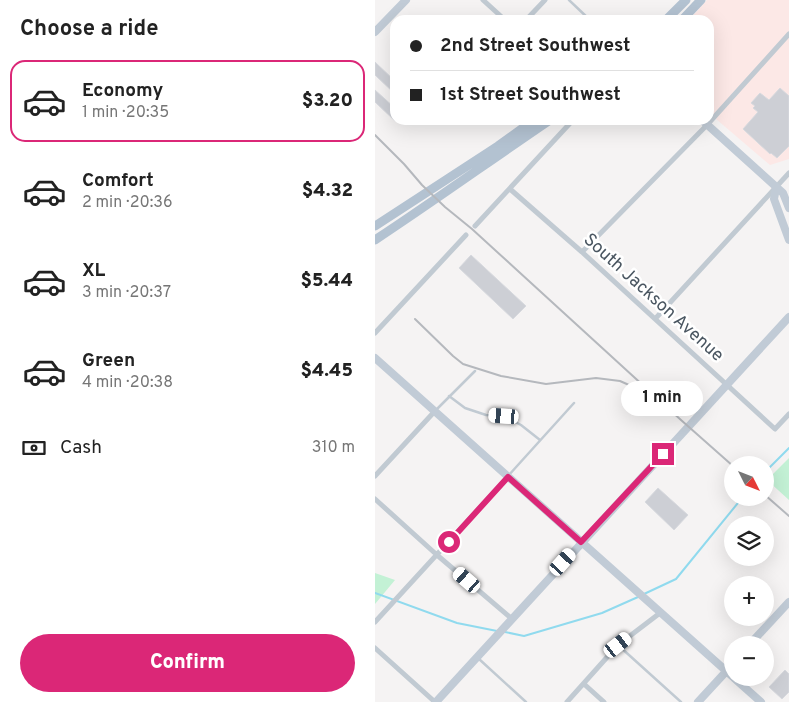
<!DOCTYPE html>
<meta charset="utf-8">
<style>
:root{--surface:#fff;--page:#f2f2f2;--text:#222;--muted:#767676;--line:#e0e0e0;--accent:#db2777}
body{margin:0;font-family:Overpass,sans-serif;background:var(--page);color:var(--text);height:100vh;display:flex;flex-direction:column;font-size:19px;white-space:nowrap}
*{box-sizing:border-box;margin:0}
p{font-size:16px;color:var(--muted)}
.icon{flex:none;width:28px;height:28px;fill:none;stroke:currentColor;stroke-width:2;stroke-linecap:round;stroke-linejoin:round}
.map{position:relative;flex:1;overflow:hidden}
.side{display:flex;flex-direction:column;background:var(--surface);width:375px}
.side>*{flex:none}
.hud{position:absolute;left:15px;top:15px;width:324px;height:110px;border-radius:15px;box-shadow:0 5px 20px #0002;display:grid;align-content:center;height:110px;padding:0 20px;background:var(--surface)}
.needle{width:32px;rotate:132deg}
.buttons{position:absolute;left:349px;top:456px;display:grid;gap:10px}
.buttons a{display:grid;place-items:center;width:50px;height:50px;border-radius:50%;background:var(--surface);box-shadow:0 5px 20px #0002;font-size:25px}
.end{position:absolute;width:22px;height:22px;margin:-11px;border:6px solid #db2777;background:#fff;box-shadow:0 0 0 2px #fff}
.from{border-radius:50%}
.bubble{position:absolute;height:35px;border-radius:18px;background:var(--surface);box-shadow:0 5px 20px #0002;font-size:16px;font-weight:800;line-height:35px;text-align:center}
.car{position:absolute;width:15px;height:30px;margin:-15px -8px;border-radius:6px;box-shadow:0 0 4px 1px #0007;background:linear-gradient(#fff 24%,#345 0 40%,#fff 0 76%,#345 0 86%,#fff 0)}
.hud b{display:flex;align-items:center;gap:18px;height:48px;font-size:19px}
.hud b+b{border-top:1px solid var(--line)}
.hud i{width:12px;height:12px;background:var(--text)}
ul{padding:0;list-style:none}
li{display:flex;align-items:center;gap:15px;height:82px;margin:0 10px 8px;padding:0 10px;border:2px solid transparent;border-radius:15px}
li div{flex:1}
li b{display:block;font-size:19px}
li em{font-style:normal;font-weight:800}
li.selected{border-color:var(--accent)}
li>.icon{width:45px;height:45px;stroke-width:1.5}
h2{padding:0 20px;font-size:22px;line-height:60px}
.pay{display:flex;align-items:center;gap:12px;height:55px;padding:0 20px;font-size:19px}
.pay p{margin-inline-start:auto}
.primary-button{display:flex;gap:10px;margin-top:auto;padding:10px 20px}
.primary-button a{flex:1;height:58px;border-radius:30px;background:var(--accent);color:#fff;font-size:20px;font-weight:800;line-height:58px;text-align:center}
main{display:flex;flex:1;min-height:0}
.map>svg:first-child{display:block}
</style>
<main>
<section class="side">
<h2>Choose a ride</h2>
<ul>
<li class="selected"><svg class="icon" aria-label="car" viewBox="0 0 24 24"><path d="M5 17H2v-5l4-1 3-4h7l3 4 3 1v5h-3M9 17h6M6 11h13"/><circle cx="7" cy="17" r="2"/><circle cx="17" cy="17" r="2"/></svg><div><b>Economy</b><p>1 min · 20:35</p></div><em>$3.20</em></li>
<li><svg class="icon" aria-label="car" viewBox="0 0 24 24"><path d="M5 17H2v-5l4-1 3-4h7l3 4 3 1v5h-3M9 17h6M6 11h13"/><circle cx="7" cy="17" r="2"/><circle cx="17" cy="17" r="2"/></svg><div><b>Comfort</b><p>2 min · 20:36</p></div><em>$4.32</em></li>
<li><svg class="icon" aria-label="car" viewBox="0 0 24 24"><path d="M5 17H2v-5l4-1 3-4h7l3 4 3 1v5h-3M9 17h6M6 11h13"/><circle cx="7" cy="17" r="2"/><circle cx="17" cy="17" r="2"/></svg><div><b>XL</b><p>3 min · 20:37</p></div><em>$5.44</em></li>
<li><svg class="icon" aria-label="car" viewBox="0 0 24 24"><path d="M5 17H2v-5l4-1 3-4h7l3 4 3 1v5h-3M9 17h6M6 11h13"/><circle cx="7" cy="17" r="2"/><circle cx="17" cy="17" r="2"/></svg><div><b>Green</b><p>4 min · 20:38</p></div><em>$4.45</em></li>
</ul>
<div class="pay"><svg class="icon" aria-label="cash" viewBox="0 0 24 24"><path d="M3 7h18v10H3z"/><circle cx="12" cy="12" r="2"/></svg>Cash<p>310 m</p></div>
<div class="primary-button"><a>Confirm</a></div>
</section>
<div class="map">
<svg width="414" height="702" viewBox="0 0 414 702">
<rect width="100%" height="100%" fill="#f5f3f3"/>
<path fill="#fce8e6" d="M 332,0 L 414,0 L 414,159 L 395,165 L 334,113 L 334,20 L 314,20 Z"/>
<path fill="#c3f1d5" d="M 414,458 L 414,500 L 392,480 Z
M 0,573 L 20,580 L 0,604 Z"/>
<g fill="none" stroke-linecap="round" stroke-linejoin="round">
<path stroke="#90daee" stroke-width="2" d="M 390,472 L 414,448
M 0,593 L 82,623 L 122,631
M 269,594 L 301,579 L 367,498
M 130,632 L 149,636 L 227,613 L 263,597"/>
</g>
<path fill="#cdcfd5" stroke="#d7d9de" d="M 0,62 L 20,81 L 20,94 L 0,75 Z
M 405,88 L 414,96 L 414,146 L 402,158 L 396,153 L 395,154 L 368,129 L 383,112 L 378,108 L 380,106 L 376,103 L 385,93 L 394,100 Z
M 0,90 L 20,108 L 20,121 L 0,102 Z
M 96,255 L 151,306 L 138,319 L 84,268 Z
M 283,488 L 313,515 L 299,530 L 270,502 Z
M 410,670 L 414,674 L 414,692 L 407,699 L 394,687 Z"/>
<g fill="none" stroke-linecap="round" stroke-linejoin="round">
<path stroke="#c1cad2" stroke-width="2.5" d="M 194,0 L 215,20
M 74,396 L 90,408 L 111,415 L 129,416 L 146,425 L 165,440
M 60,411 L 100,371
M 133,476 L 199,403
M 244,646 L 306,702
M 104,659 L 151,702"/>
<path stroke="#c1cad2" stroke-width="5" d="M 108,0 L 130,20
M 151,20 L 170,0
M 135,189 L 207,252 L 400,429 L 414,414
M 100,226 L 198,120
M 207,252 L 332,125 L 414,34
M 280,319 L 414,173
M 0,333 L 91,235
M 0,476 L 60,411
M 0,499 L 62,555 L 137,619
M 0,622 L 133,477
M 0,648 L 60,702
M 209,684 L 229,702
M 192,702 L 243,645 L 285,613"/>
<path stroke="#c1cbd6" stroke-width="8" d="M 0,32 L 31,0
M 327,120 L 408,193 L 414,208
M 401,188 L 399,199 L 414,240
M 0,358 L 358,677
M 374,645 L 414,602
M 359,678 L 386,702
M 61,702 L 414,317
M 323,702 L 358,664"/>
<path stroke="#b3c2d1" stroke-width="9" d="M 291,20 L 311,0
M 307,20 L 326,0
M 0,226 L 123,146 L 159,120
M 0,240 C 59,201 116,160 175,120"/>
<path stroke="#b5b8bd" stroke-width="2" d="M 0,135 L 29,164 L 47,185 L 70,207 L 97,229 L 306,420 L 358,466
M 40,319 L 78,356 L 88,364 L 126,376 L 171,384 L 221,378 L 245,381 L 272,393
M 390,495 L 414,516"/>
</g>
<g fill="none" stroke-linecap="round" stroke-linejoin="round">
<path stroke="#db2777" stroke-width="6" d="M 74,542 L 133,477 L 206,542 L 288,454"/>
</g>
<g text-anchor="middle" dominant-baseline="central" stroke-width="5" stroke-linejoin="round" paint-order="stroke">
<g font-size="18" fill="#4a5661" stroke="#fff">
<text transform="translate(278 298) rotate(42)">South Jackson Avenue</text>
</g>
</g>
</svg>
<div class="buttons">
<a><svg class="needle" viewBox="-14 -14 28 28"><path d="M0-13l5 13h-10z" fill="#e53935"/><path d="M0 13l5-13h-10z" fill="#767676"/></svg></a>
<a><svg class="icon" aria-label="layers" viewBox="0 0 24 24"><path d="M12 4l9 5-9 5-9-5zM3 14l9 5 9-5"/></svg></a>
<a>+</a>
<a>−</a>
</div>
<i class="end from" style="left:74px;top:542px"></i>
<i class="end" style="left:288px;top:454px"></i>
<div class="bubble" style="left:246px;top:381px;width:82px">1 min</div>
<i class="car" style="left:129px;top:416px;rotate:274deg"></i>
<i class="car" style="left:188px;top:562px;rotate:42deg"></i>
<i class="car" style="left:92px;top:580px;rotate:311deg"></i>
<i class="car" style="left:243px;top:645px;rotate:52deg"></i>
<div class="hud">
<b><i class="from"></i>2nd Street Southwest</b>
<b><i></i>1st Street Southwest</b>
</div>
</div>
</main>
